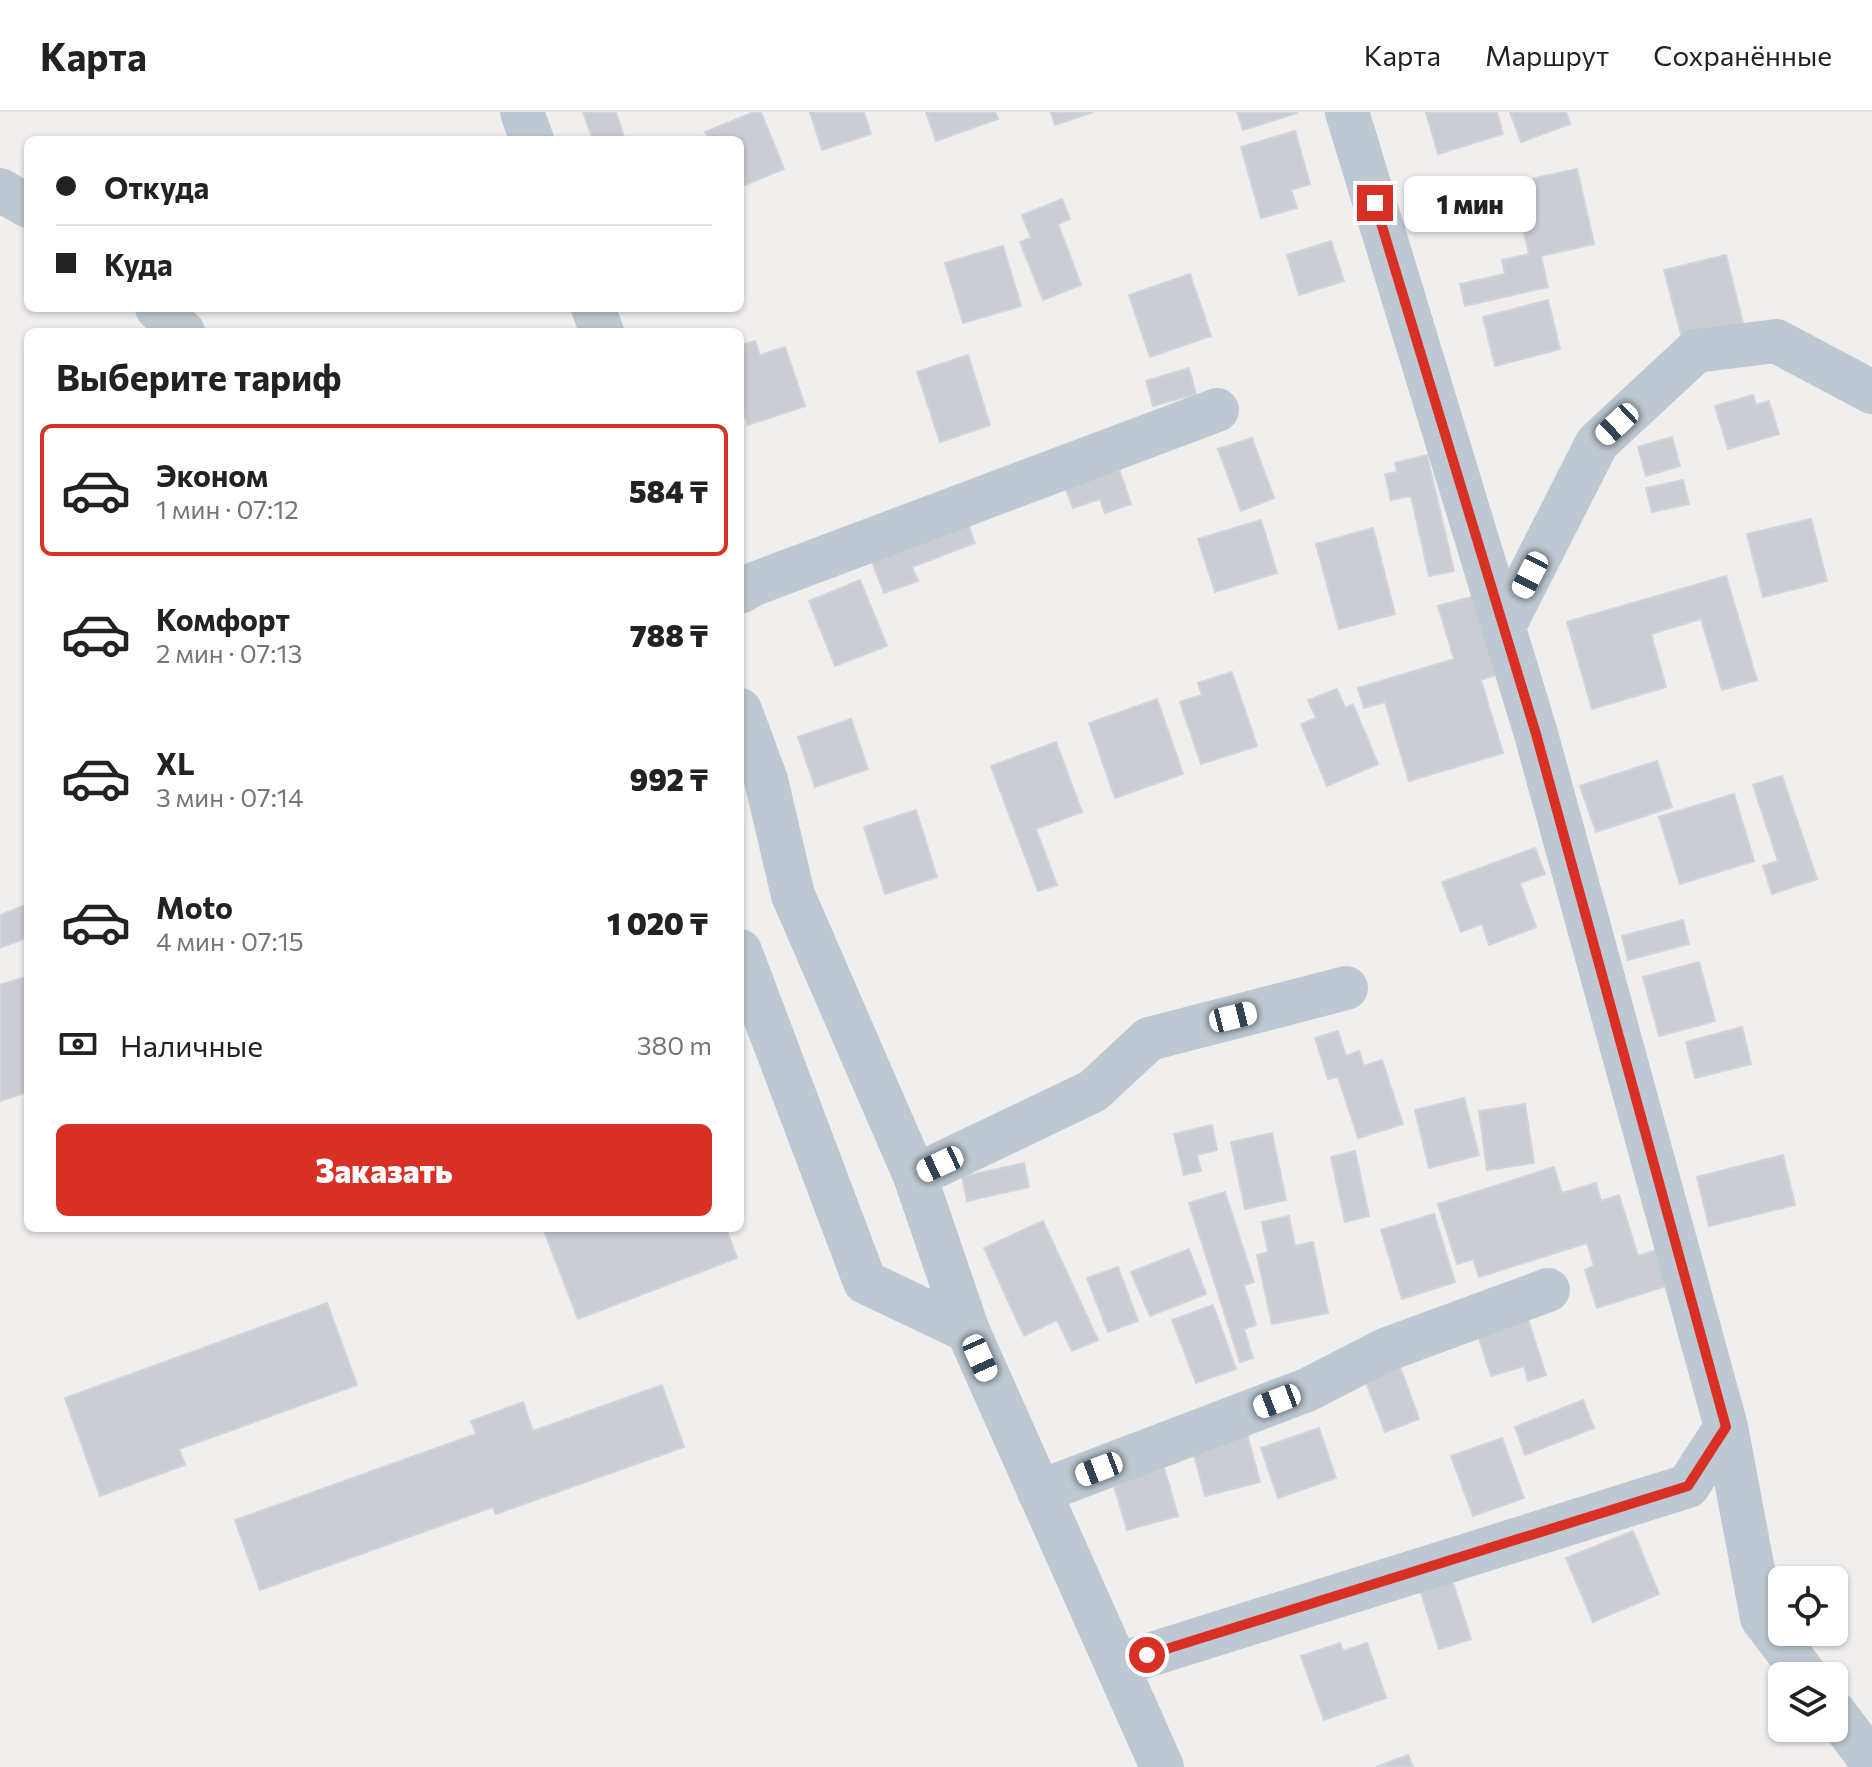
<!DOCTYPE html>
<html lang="ru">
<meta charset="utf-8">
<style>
:root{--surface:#fff;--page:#f2f2f2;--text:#222;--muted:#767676;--line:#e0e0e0;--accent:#d93025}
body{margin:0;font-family:Commissioner,sans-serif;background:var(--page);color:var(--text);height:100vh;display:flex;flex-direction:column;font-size:30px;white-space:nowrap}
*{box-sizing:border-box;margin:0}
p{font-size:26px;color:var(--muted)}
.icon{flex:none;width:44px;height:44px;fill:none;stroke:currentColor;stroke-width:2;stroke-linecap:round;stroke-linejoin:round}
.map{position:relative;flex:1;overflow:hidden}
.drawer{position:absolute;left:24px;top:216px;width:720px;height:904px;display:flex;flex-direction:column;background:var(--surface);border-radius:12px;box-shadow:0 2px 6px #0004}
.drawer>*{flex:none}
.guide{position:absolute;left:24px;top:24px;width:720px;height:176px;border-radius:12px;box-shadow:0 2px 6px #0004;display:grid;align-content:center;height:176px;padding:0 32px;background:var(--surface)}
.buttons{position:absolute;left:1768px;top:1454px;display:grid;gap:16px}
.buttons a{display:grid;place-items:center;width:80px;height:80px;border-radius:12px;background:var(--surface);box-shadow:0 2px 6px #0004;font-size:40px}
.end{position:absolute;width:36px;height:36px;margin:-18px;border:10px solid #d93025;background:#fff;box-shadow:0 0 0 4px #fff}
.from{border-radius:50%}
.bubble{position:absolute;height:56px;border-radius:12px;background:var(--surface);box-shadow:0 2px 6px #0004;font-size:26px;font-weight:800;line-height:56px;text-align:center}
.car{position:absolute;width:24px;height:48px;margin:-24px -12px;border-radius:10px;box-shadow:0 0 6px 2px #0007;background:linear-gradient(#fff 24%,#345 0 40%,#fff 0 76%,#345 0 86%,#fff 0)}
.guide b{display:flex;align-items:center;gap:28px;height:76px;font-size:30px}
.guide b+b{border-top:2px solid var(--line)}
.guide i{width:20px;height:20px;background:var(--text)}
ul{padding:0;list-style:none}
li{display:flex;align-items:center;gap:24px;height:132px;margin:0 16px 12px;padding:0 16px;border:4px solid transparent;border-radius:12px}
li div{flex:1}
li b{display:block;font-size:30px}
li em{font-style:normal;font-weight:800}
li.active{border-color:var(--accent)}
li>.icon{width:72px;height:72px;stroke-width:1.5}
h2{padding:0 32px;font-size:36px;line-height:96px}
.pay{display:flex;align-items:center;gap:20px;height:88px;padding:0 32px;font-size:30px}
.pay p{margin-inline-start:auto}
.primary-button{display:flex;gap:16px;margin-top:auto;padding:16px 32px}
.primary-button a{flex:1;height:92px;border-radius:12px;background:var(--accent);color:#fff;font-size:32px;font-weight:800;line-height:92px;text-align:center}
header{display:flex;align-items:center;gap:48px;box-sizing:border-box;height:112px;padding:0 40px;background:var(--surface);border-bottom:2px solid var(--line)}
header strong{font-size:38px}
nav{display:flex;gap:44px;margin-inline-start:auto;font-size:28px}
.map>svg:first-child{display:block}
</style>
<header>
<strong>Карта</strong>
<nav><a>Карта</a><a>Маршрут</a><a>Сохранённые</a></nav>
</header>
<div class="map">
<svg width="1872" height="1655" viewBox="0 0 1872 1655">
<rect width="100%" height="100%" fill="#f1eeee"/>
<path fill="#cacdd4" stroke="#d2d4db" stroke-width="2" d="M 583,0 L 616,0 L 625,28 L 593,28 Z
M 754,0 L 761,0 L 784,57 L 740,75 L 740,28 L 709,28 L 705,20 Z
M 810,0 L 864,0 L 871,22 L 822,38 Z
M 926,0 L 995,0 L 998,7 L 936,29 Z
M 1051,0 L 1093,0 L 1055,13 Z
M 1237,0 L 1297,0 L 1297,1 L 1243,18 Z
M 1426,0 L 1497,0 L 1503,22 L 1438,42 Z
M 1510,0 L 1566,0 L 1570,12 L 1521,30 Z
M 1295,19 L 1310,72 L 1291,78 L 1297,96 L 1261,106 L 1241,35 Z
M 1577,57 L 1594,132 L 1541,144 L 1548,175 L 1465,194 L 1460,172 L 1505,162 L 1502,148 L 1529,142 L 1521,109 L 1512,111 L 1503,73 Z
M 1062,87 L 1070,107 L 1058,112 L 1081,173 L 1043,188 L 1020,130 L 1031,126 L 1022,103 Z
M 1331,129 L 1344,169 L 1299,183 L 1287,143 Z
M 1003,134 L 1021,194 L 963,211 L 945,151 Z
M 1726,143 L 1743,211 L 1682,226 L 1664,158 Z
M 1190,162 L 1211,224 L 1150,245 L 1129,183 Z
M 1548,188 L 1560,237 L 1495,254 L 1483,205 Z
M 755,229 L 760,243 L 785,235 L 805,294 L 748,313 L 740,289 L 740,234 Z
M 968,243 L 990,313 L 940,330 L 917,260 Z
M 1189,256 L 1196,282 L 1153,294 L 1146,269 Z
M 1753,283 L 1756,293 L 1769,289 L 1779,322 L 1728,337 L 1715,294 Z
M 1672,325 L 1680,354 L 1646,364 L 1638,335 Z
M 1252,326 L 1274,386 L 1241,399 L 1218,337 Z
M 1427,343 L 1454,459 L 1429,464 L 1411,384 L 1391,388 L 1385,362 L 1397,360 L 1395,351 Z
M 1117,351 L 1131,392 L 1105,401 L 1100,387 L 1073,396 L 1063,370 Z
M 1683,368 L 1689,392 L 1652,400 L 1646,376 Z
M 965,405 L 975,431 L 912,455 L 918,469 L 884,481 L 869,442 Z
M 1811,407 L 1827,469 L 1763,485 L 1747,422 Z
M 1261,408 L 1277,461 L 1215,480 L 1198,427 Z
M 1373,416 L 1395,502 L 1339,517 L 1316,432 Z
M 1726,464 L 1757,568 L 1722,578 L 1701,507 L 1651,522 L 1666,575 L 1592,597 L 1567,510 Z
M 860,468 L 887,534 L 835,554 L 809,489 Z
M 1475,484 L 1498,562 L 1481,568 L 1503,641 L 1409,669 L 1385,590 L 1364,596 L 1358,576 L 1454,547 L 1438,494 Z
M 1232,560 L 1257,634 L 1201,652 L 1180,590 L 1202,583 L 1198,571 Z
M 1337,577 L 1345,596 L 1353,592 L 1378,652 L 1327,674 L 1301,612 L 1316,606 L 1308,588 Z
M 1157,587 L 1183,662 L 1115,686 L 1089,611 Z
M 851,607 L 868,657 L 815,675 L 798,625 Z
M 1056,630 L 1082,700 L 1036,717 L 1057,773 L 1038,779 L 991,654 Z
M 1657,649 L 1672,695 L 1596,720 L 1580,674 Z
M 1782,664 L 1817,767 L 1772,782 L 1763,754 L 1778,749 L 1753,673 Z
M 1734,682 L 1754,749 L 1680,772 L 1659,705 Z
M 916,698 L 937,765 L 885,782 L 864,715 Z
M 1535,736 L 1545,762 L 1520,771 L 1536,815 L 1489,833 L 1482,812 L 1461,820 L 1442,770 Z
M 28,792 L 28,825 L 0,836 L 0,803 Z
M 1683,808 L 1689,832 L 1628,848 L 1622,824 Z
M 1699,850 L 1715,909 L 1659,924 L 1643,865 Z
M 28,864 L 28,980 L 0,989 L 0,873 Z
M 1742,915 L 1751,952 L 1695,966 L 1686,930 Z
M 1338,919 L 1346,944 L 1359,939 L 1364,954 L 1382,948 L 1403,1012 L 1358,1026 L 1338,965 L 1328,967 L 1315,926 Z
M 1464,986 L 1479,1043 L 1429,1056 L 1415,998 Z
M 1525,992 L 1534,1051 L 1487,1058 L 1479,999 Z
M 1212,1013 L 1217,1038 L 1197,1043 L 1201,1059 L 1184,1063 L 1174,1022 Z
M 1272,1021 L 1286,1088 L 1245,1097 L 1231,1030 Z
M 1355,1039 L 1369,1104 L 1345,1110 L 1331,1045 Z
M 1783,1043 L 1795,1093 L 1709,1114 L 1697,1065 Z
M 1024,1051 L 1029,1075 L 967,1089 L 962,1065 Z
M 1554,1055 L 1562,1081 L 1596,1071 L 1601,1089 L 1619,1083 L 1638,1144 L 1661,1136 L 1672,1172 L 1597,1196 L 1585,1158 L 1594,1154 L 1587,1131 L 1479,1165 L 1473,1147 L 1457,1152 L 1438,1092 Z
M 1225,1080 L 1254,1170 L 1244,1173 L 1256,1213 L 1244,1217 L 1253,1246 L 1240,1250 L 1189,1091 Z
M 1434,1102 L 1455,1170 L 1402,1187 L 1381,1118 Z
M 1289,1104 L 1295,1134 L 1313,1130 L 1328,1201 L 1272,1212 L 1257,1143 L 1268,1140 L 1262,1110 Z
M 1043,1109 L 1098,1228 L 1072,1239 L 1057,1208 L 1024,1224 L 984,1136 Z
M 543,1116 L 726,1116 L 737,1146 L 578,1207 Z
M 1189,1137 L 1206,1182 L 1150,1204 L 1131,1160 Z
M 1118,1155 L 1138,1209 L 1108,1220 L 1087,1166 Z
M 327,1191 L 357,1273 L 179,1337 L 185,1353 L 100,1384 L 65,1286 Z
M 1213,1193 L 1236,1257 L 1196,1271 L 1172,1208 Z
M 1526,1201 L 1546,1263 L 1528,1269 L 1524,1254 L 1491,1264 L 1476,1217 Z
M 1399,1252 L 1419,1307 L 1385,1320 L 1364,1265 Z
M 662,1273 L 684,1335 L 496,1402 L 493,1395 L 260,1478 L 235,1408 L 476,1322 L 471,1309 L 523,1290 L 533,1319 Z
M 1583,1288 L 1594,1316 L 1525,1343 L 1515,1315 Z
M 1245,1314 L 1260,1370 L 1205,1384 L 1190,1328 Z
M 1319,1316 L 1336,1366 L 1278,1386 L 1261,1336 Z
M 1502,1326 L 1524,1386 L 1473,1404 L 1451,1344 Z
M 1161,1345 L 1178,1404 L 1127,1418 L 1110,1360 Z
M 1633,1419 L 1659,1482 L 1593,1510 L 1566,1446 Z
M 1450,1461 L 1471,1527 L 1439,1537 L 1418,1472 Z
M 1340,1531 L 1343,1539 L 1367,1531 L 1386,1586 L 1324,1608 L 1301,1544 Z
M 1408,1643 L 1413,1655 L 1376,1655 Z"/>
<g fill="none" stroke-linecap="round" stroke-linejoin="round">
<path stroke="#bdc8d2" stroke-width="44" d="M 522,0 L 532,28
M 0,78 L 28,94
M 157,196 L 183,220
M 593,196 L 602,220
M 740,480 L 754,472 L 1217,298
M 1503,516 L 1597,331 L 1696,239 L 1776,229 L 1872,280
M 740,598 L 766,668 L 793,783 L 915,1064 L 968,1219 L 1162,1655
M 740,839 L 865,1170 L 968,1219
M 915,1064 L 1093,979 L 1149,927 L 1346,876
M 1726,1315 L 1762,1506 L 1806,1564
M 1039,1380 L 1307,1278 L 1385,1238 L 1548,1178
M 1117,1553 L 1688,1374 L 1726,1315 L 1536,622 L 1347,0
M 1834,1600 L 1872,1650"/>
</g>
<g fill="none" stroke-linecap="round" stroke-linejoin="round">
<path stroke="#d93025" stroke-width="10" d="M 1147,1543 L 1688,1374 L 1726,1315 L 1536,622 L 1375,91"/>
</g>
</svg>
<div class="buttons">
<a><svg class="icon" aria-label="locate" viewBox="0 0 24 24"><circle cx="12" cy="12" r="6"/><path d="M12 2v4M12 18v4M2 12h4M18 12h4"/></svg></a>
<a><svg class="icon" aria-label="layers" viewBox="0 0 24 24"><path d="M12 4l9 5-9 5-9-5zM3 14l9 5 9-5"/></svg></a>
</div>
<i class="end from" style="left:1147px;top:1543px"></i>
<i class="end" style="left:1375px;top:91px"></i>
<div class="bubble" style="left:1404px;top:64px;width:132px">1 мин</div>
<i class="car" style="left:1617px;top:312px;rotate:227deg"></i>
<i class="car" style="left:1530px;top:463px;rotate:207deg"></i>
<i class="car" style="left:1233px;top:905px;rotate:76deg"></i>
<i class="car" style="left:940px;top:1052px;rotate:245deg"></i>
<i class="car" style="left:980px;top:1246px;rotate:156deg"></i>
<i class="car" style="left:1277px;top:1289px;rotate:249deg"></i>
<i class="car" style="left:1099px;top:1357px;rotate:249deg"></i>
<div class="guide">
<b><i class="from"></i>Откуда</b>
<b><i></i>Куда</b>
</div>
<section class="drawer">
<h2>Выберите тариф</h2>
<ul>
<li class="active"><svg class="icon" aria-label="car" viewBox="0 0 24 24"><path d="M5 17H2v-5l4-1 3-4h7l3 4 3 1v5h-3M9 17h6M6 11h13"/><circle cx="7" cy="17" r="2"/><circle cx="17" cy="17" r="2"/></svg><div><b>Эконом</b><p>1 мин · 07:12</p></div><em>584 ₸</em></li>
<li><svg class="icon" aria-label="car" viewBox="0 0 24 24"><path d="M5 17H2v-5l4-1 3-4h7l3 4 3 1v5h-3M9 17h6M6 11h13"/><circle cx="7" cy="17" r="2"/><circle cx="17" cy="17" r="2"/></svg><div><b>Комфорт</b><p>2 мин · 07:13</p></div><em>788 ₸</em></li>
<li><svg class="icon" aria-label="car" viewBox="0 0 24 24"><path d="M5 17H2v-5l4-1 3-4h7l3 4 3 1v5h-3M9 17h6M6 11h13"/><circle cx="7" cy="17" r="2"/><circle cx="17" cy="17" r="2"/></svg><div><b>XL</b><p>3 мин · 07:14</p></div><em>992 ₸</em></li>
<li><svg class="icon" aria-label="car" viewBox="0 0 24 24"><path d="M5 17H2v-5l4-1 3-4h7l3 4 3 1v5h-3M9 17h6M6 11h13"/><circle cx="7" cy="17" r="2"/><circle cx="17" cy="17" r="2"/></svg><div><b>Moto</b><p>4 мин · 07:15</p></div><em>1 020 ₸</em></li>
</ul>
<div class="pay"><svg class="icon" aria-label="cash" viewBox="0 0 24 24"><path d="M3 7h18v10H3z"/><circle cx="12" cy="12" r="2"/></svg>Наличные<p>380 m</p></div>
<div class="primary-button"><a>Заказать</a></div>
</section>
</div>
